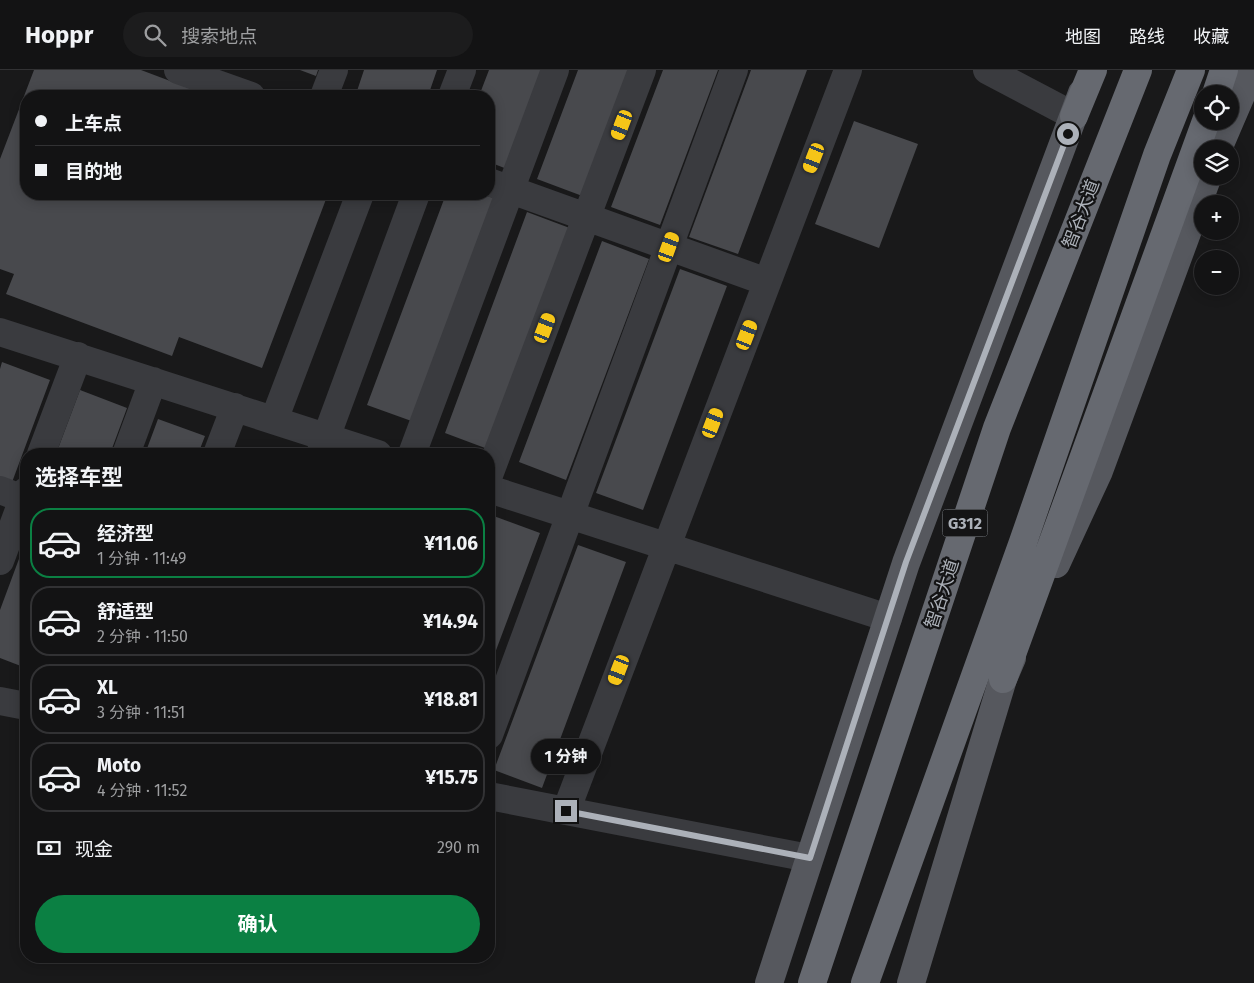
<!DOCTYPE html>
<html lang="zh">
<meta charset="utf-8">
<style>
:root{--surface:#131314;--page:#1c1c1d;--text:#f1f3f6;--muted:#9d9ea0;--line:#323234;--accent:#0b8043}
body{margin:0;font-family:"Fira Sans","Noto Sans SC",sans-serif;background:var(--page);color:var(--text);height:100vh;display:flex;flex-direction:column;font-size:19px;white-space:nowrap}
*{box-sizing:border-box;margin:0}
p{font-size:16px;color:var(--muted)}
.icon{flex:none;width:28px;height:28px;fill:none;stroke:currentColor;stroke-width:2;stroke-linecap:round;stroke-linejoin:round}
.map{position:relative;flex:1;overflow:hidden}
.side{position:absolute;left:20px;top:378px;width:475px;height:515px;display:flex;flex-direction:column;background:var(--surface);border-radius:20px;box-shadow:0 2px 12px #0003,0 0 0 1px var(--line)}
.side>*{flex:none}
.banner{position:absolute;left:20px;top:20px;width:475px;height:110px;border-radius:20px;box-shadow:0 2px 12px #0003,0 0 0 1px var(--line);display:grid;align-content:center;height:110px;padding:0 15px;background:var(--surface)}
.tools{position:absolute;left:1194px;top:15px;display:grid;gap:10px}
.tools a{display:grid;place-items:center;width:45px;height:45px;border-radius:50%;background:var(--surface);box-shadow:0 2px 12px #0003,0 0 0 1px var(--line);font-size:25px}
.end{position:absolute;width:22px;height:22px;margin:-11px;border:6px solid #acb1b9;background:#111;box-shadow:0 0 0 2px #111}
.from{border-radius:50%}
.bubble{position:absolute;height:35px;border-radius:18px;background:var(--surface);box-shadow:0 2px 12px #0003,0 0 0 1px var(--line);font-size:16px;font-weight:700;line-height:35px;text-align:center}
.car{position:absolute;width:15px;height:30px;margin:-15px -8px;border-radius:6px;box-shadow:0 0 4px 1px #0007;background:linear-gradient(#f5c518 24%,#345 0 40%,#f5c518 0 76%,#345 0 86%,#f5c518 0)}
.banner b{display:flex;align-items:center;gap:18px;height:48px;font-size:19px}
.banner b+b{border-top:1px solid var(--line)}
.banner i{width:12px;height:12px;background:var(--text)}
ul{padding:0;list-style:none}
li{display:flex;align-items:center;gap:15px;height:70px;margin:0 10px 8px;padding:0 5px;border:2px solid var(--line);border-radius:20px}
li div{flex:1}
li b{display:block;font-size:19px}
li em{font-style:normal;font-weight:700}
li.active{border-color:var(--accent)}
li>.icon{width:45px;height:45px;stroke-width:1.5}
h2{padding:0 15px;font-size:22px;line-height:60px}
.pay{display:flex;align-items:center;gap:12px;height:55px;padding:0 15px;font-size:19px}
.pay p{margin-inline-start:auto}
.action{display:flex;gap:10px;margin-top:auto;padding:10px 15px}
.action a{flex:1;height:58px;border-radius:30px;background:var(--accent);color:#fff;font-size:20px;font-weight:700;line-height:58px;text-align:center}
header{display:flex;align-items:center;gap:30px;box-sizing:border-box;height:70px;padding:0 25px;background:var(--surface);border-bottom:1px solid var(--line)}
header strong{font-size:24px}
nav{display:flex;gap:28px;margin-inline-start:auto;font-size:18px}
.search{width:350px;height:45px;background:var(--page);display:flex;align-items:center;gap:12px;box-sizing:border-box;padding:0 18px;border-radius:28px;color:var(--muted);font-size:19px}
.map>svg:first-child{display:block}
</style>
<header>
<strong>Hoppr</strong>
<div class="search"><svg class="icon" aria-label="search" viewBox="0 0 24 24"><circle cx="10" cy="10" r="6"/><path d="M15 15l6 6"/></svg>搜索地点</div>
<nav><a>地图</a><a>路线</a><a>收藏</a></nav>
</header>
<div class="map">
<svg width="1254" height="913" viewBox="0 0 1254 913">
<rect width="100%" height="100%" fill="#19191a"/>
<path fill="#48494d" d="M 34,0 L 141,0 L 210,26 L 26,26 L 26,124 L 328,124 L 262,298 L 179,267 L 172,286 L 6,224 L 14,204 L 0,199 L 0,89 Z
M 300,0 L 318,0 L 316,6 Z
M 364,0 L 437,0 L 428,26 L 372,26 L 357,21 Z
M 489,0 L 544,0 L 507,99 L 489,92 L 489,26 L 479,26 Z
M 578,0 L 632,0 L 585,127 L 537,109 Z
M 663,0 L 718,0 L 660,155 L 611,137 Z
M 751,0 L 807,0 L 738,184 L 689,167 Z
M 854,51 L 918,74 L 879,178 L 815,154 Z
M 446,124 L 481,124 L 500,130 L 417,353 L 367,335 Z
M 527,142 L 575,160 L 493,381 L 445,363 Z
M 602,171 L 649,189 L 566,410 L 519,392 Z
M 680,199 L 727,216 L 643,440 L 596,423 Z
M 2,292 L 50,310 L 11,415 L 0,411 L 0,299 Z
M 80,320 L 127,338 L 110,384 L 56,384 Z
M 158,349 L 205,366 L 198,384 L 145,384 Z
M 491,445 L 540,463 L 489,599 L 489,450 Z
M 26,470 L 26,598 L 0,588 L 0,540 Z
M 578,475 L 626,492 L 542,718 L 494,700 Z"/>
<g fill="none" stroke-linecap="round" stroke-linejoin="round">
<path stroke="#3a3b3f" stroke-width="28" d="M 178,0 L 251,26
M 987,0 L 1074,46
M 324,26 L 334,0
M 452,26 L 462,0
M 489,112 L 767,212
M 0,262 L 378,384
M 274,350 L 360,124
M 41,384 L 78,286
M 126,384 L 153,311
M 217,384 L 235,337
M 320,384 L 416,124
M 412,384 L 555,0
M 489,405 L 642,0
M 489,419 L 888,548
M 0,420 L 26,430
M 0,491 L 26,421
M 0,631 L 26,636
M 489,665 L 734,0
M 489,726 L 809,788
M 566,741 L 848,0"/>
<path stroke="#56585e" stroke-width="28" d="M 1230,51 L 1252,0
M 1218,79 L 1230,51
M 1056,494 L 1099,401 L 1208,106
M 769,913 L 906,493 L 1082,23
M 911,913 L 1003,609 L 1012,588"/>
<path stroke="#666970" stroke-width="28" d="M 1216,24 L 1224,0
M 1074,46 L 1093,0
M 1003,609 L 1206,51
M 812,913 L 997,358 L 1138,0
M 865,913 L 1023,472 L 1157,85 L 1191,0"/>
</g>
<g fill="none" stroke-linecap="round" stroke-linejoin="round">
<path stroke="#acb1b9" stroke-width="6" d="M 566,741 L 810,788 L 906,492 L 1068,64"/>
</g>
<g text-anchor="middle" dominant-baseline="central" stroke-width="4.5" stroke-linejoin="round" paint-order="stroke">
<rect fill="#141415" stroke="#7e8288" stroke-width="1" x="942.5" y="439.5" width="45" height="27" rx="4"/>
<g font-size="16" font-weight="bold" fill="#acb1b9">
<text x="965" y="453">G312</text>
</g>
<g font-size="18" fill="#acb1b9" stroke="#141415">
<text transform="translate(1081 144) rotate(-69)">智谷大道</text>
<text transform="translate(942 524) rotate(-72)">智谷大道</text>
</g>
</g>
</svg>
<div class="tools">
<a><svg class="icon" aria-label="locate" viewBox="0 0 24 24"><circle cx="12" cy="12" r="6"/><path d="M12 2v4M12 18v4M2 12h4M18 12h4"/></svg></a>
<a><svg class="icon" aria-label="layers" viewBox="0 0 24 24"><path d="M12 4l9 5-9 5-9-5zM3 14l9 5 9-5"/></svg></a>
<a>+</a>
<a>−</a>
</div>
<i class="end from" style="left:1068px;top:64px"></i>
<i class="end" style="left:566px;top:741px"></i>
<div class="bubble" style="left:531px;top:669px;width:70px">1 分钟</div>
<i class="car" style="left:622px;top:55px;rotate:201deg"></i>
<i class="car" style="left:814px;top:88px;rotate:201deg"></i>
<i class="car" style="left:669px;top:177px;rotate:20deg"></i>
<i class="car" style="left:545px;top:258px;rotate:21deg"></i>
<i class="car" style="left:747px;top:265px;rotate:21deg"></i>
<i class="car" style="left:713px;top:353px;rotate:21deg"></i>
<i class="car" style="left:619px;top:600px;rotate:201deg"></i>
<div class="banner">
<b><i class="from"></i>上车点</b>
<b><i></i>目的地</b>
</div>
<section class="side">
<h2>选择车型</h2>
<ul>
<li class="active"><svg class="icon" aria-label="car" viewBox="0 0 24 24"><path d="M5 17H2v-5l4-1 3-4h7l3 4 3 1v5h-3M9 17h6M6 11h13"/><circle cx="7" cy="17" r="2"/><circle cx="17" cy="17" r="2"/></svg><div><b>经济型</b><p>1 分钟 · 11:49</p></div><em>¥11.06</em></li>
<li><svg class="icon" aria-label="car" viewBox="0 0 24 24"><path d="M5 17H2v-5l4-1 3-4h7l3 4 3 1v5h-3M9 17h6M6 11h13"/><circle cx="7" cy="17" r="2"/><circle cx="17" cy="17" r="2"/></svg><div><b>舒适型</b><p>2 分钟 · 11:50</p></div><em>¥14.94</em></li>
<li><svg class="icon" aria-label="car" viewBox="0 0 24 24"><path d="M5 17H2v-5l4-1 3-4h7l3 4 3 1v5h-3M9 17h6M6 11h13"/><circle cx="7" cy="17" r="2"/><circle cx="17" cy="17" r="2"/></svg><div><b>XL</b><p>3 分钟 · 11:51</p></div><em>¥18.81</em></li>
<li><svg class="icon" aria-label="car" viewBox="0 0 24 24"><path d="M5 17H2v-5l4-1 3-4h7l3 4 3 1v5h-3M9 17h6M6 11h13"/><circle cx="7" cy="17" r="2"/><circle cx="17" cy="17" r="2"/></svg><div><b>Moto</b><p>4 分钟 · 11:52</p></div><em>¥15.75</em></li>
</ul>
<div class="pay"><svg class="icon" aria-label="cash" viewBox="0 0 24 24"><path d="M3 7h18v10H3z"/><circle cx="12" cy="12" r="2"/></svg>现金<p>290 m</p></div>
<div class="action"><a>确认</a></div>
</section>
</div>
